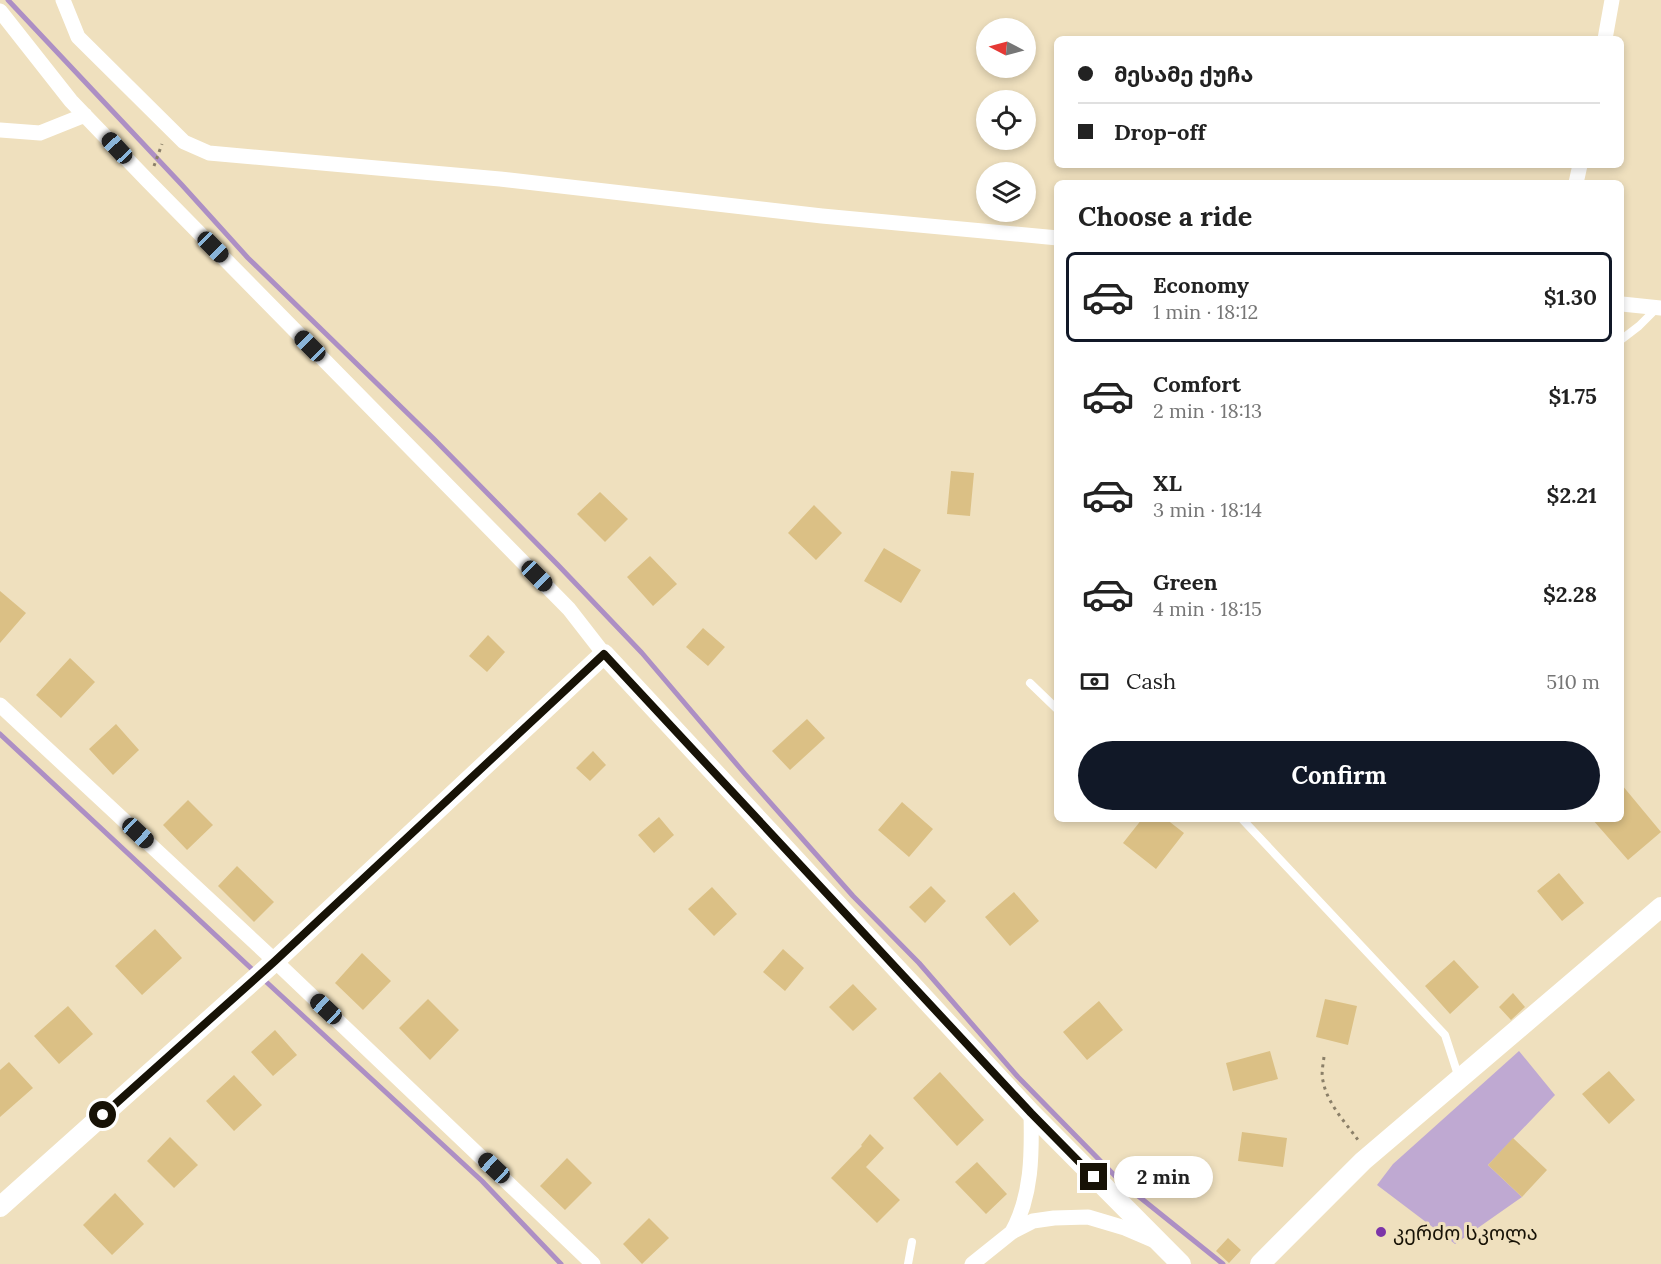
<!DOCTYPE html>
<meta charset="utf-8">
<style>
:root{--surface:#fff;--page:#f6f6f6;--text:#222;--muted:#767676;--line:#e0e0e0;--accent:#111827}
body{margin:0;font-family:Lora,"Noto Sans Georgian",serif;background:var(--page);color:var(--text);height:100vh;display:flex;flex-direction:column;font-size:22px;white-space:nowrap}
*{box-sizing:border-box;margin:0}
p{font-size:20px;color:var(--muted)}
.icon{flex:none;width:33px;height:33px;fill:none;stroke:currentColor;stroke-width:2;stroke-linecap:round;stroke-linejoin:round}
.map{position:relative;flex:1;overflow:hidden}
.panel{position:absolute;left:1054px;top:180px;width:570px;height:642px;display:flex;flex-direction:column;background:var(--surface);border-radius:9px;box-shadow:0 3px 9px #0003}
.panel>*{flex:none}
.top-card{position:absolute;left:1054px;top:36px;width:570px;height:132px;border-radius:9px;box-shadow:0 3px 9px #0003;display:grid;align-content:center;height:132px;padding:0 24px;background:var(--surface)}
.needle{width:39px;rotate:276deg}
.fabs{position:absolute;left:976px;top:18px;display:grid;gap:12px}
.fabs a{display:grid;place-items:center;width:60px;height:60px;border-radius:50%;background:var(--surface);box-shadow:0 3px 9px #0003;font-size:30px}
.end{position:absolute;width:27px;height:27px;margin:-14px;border:8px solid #171206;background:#fff;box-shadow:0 0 0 3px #fff}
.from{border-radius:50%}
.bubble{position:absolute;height:42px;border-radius:21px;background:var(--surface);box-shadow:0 3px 9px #0003;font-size:20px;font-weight:700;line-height:42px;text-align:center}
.car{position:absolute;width:18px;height:36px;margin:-18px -9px;border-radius:8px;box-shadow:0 0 4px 2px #0007;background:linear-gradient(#222 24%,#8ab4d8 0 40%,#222 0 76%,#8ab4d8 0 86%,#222 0)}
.top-card b{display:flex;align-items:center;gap:21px;height:57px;font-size:22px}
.top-card b+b{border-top:2px solid var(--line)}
.top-card i{width:15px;height:15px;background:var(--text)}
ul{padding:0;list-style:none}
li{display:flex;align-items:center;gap:18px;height:90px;margin:0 12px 9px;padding:0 12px;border:3px solid transparent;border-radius:9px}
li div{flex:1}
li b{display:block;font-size:22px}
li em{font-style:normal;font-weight:700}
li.current{border-color:var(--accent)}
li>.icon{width:54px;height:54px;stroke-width:1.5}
h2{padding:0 24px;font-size:27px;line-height:72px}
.pay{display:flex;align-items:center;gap:15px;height:66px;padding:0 24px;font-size:22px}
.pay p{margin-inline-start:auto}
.primary-button{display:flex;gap:12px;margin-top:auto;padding:12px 24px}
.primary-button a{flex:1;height:69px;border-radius:36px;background:var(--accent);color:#fff;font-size:24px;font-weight:700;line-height:69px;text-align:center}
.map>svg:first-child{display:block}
</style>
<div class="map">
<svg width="1661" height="1264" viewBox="0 0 1661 1264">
<rect width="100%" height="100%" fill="#efe0be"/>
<path fill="#bfa9d2" d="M 1519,1051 L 1555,1095 L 1488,1165 L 1522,1197 L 1455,1244 L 1377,1185 L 1393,1164 Z"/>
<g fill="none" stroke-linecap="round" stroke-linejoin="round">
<path stroke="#ad8fc4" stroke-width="5" d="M 8,0 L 182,185 L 248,258 L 434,439 L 558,565 L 642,653 L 745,774 L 853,896 L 919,963 L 1018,1077 L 1122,1183 L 1223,1264
M 0,734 L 255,972
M 262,978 L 482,1181 L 561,1264"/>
</g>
<path fill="#dbc085" d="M 951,471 L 974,473 L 970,516 L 947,514 Z
M 600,492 L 628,519 L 605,542 L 577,514 Z
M 814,505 L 842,533 L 816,560 L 788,533 Z
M 884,548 L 921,570 L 901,603 L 864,581 Z
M 650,556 L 677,584 L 653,606 L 627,577 Z
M 0,591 L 26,613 L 0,643 Z
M 703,628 L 725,647 L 708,666 L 686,647 Z
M 488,635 L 505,652 L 487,672 L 469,656 Z
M 70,658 L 95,682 L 61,718 L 36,695 Z
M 807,719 L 825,738 L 790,770 L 772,751 Z
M 116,724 L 139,750 L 113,775 L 89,749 Z
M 593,751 L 606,765 L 590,781 L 576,768 Z
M 1622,785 L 1661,832 L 1628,860 L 1592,819 L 1622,819 Z
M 188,800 L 213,825 L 187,850 L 163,825 Z
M 902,802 L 933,829 L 909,857 L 878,830 Z
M 659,817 L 674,835 L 654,853 L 638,835 Z
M 1142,819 L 1166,819 L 1184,833 L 1156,869 L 1123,843 Z
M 237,866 L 274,902 L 254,922 L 218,886 Z
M 1559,873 L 1584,903 L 1562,921 L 1537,891 Z
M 931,886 L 946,901 L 925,923 L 909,907 Z
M 712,887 L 737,914 L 714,936 L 688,909 Z
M 1014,892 L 1039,921 L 1010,946 L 985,917 Z
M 155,929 L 182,958 L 142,995 L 115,966 Z
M 783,949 L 804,968 L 785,991 L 763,972 Z
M 362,953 L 391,981 L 363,1010 L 335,983 Z
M 1454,960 L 1479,987 L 1450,1014 L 1425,986 Z
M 853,984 L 877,1009 L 853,1031 L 829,1007 Z
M 1513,993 L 1525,1007 L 1511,1020 L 1499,1007 Z
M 428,999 L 459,1030 L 430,1060 L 399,1028 Z
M 1325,999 L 1357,1006 L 1348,1045 L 1316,1037 Z
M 1099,1001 L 1123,1030 L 1087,1060 L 1063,1032 Z
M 68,1006 L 93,1034 L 59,1064 L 34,1036 Z
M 275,1030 L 297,1055 L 273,1076 L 251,1052 Z
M 1270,1051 L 1278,1079 L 1233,1091 L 1226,1063 Z
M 9,1062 L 33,1088 L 0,1117 L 0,1070 Z
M 1609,1071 L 1635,1100 L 1609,1124 L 1582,1094 Z
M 940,1072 L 984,1120 L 957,1146 L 913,1098 Z
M 234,1075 L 262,1105 L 234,1131 L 206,1101 Z
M 1242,1132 L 1287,1138 L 1283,1167 L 1238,1161 Z
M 870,1134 L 884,1148 L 866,1167 L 900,1200 L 877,1223 L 831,1178 L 862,1146 L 861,1145 Z
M 170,1137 L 198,1165 L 174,1188 L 147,1161 Z
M 1513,1138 L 1547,1170 L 1522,1197 L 1488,1165 Z
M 567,1158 L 592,1183 L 565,1210 L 540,1186 Z
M 977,1162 L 1007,1194 L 986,1214 L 955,1182 Z
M 115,1193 L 144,1224 L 112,1255 L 83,1225 Z
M 649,1218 L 669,1238 L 642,1264 L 623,1244 Z
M 1228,1238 L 1241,1250 L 1229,1263 L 1216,1251 Z"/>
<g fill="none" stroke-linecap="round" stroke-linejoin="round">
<path stroke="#8a7f68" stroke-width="3" stroke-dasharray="3 4.5" stroke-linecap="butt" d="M 154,166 L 162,144
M 1324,1057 C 1323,1065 1321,1074 1323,1081 C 1327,1103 1345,1122 1358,1140"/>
<path stroke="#fff" stroke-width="8" d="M 1622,339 L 1639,326 L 1656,309
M 1030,683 L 1058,710
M 1242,819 L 1445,1035 L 1459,1078
M 908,1264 L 912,1242"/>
<path stroke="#fff" stroke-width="15" d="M 63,0 L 78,37 L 184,142 L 209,153 L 500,179 L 822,216 L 1058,238
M 0,11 L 71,101 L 148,181 L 569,609 L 604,654
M 1605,39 L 1612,0
M 0,130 L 40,133 L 85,115
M 1576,183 L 1580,165
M 1622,304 L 1661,308
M 0,705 L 275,961 L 593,1264
M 1012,1232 C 1032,1196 1032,1154 1031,1113
M 972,1264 L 1012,1232 L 1033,1221 L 1054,1218 L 1088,1217 L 1125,1228 L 1153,1240"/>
<path stroke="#fff" stroke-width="20" d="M 0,1207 L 275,961 L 604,654 L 1031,1113 L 1181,1264
M 1260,1264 L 1363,1161 L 1661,907"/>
</g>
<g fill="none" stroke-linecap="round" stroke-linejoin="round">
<path stroke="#171206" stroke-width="8" d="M 103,1115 L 275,961 L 604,654 L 1031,1113 L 1094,1177"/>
</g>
<circle fill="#7c35a8" stroke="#efe0be" stroke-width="2" cx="1381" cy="1232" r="6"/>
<g text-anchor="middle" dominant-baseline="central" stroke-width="6" stroke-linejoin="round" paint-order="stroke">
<g font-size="20" fill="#171206" stroke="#efe0be" text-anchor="start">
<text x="1393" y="1232">კერძო სკოლა</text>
</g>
</g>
</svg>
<div class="fabs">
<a><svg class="needle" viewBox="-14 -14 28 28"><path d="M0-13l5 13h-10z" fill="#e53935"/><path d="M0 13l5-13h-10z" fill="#767676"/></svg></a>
<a><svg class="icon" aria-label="locate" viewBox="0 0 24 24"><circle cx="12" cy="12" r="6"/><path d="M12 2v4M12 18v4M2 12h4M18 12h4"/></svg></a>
<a><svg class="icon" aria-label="layers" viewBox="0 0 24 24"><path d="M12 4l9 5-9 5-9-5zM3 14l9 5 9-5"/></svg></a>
</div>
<i class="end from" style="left:103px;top:1115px"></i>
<i class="end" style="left:1094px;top:1177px"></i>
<div class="bubble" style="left:1114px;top:1156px;width:99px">2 min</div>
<i class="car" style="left:117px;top:148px;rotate:317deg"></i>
<i class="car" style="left:213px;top:247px;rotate:135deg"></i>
<i class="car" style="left:310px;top:346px;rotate:315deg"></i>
<i class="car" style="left:537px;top:576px;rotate:135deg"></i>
<i class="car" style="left:138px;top:833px;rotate:133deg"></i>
<i class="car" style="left:326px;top:1009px;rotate:313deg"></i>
<i class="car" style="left:494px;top:1168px;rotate:313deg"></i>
<div class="top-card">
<b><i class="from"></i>მესამე ქუჩა</b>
<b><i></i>Drop-off</b>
</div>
<section class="panel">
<h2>Choose a ride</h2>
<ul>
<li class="current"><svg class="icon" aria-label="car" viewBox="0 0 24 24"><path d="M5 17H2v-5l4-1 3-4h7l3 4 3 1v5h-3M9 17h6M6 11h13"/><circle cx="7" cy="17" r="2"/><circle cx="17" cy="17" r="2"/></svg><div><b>Economy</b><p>1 min · 18:12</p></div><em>$1.30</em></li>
<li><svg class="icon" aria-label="car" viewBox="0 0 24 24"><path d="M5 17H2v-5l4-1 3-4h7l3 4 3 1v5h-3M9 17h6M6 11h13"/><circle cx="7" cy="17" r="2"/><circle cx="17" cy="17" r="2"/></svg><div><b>Comfort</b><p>2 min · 18:13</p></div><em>$1.75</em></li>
<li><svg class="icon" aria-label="car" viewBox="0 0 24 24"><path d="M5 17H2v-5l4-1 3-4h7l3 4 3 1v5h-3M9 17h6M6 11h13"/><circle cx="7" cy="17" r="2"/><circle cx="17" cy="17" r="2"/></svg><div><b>XL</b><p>3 min · 18:14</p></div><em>$2.21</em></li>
<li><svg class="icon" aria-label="car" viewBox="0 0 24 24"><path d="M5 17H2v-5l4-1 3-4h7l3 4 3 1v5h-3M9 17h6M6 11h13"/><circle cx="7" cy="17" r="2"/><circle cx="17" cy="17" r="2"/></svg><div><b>Green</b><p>4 min · 18:15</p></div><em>$2.28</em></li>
</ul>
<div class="pay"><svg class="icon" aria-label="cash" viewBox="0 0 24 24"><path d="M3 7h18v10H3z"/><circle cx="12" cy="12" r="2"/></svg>Cash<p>510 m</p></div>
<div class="primary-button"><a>Confirm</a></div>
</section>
</div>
